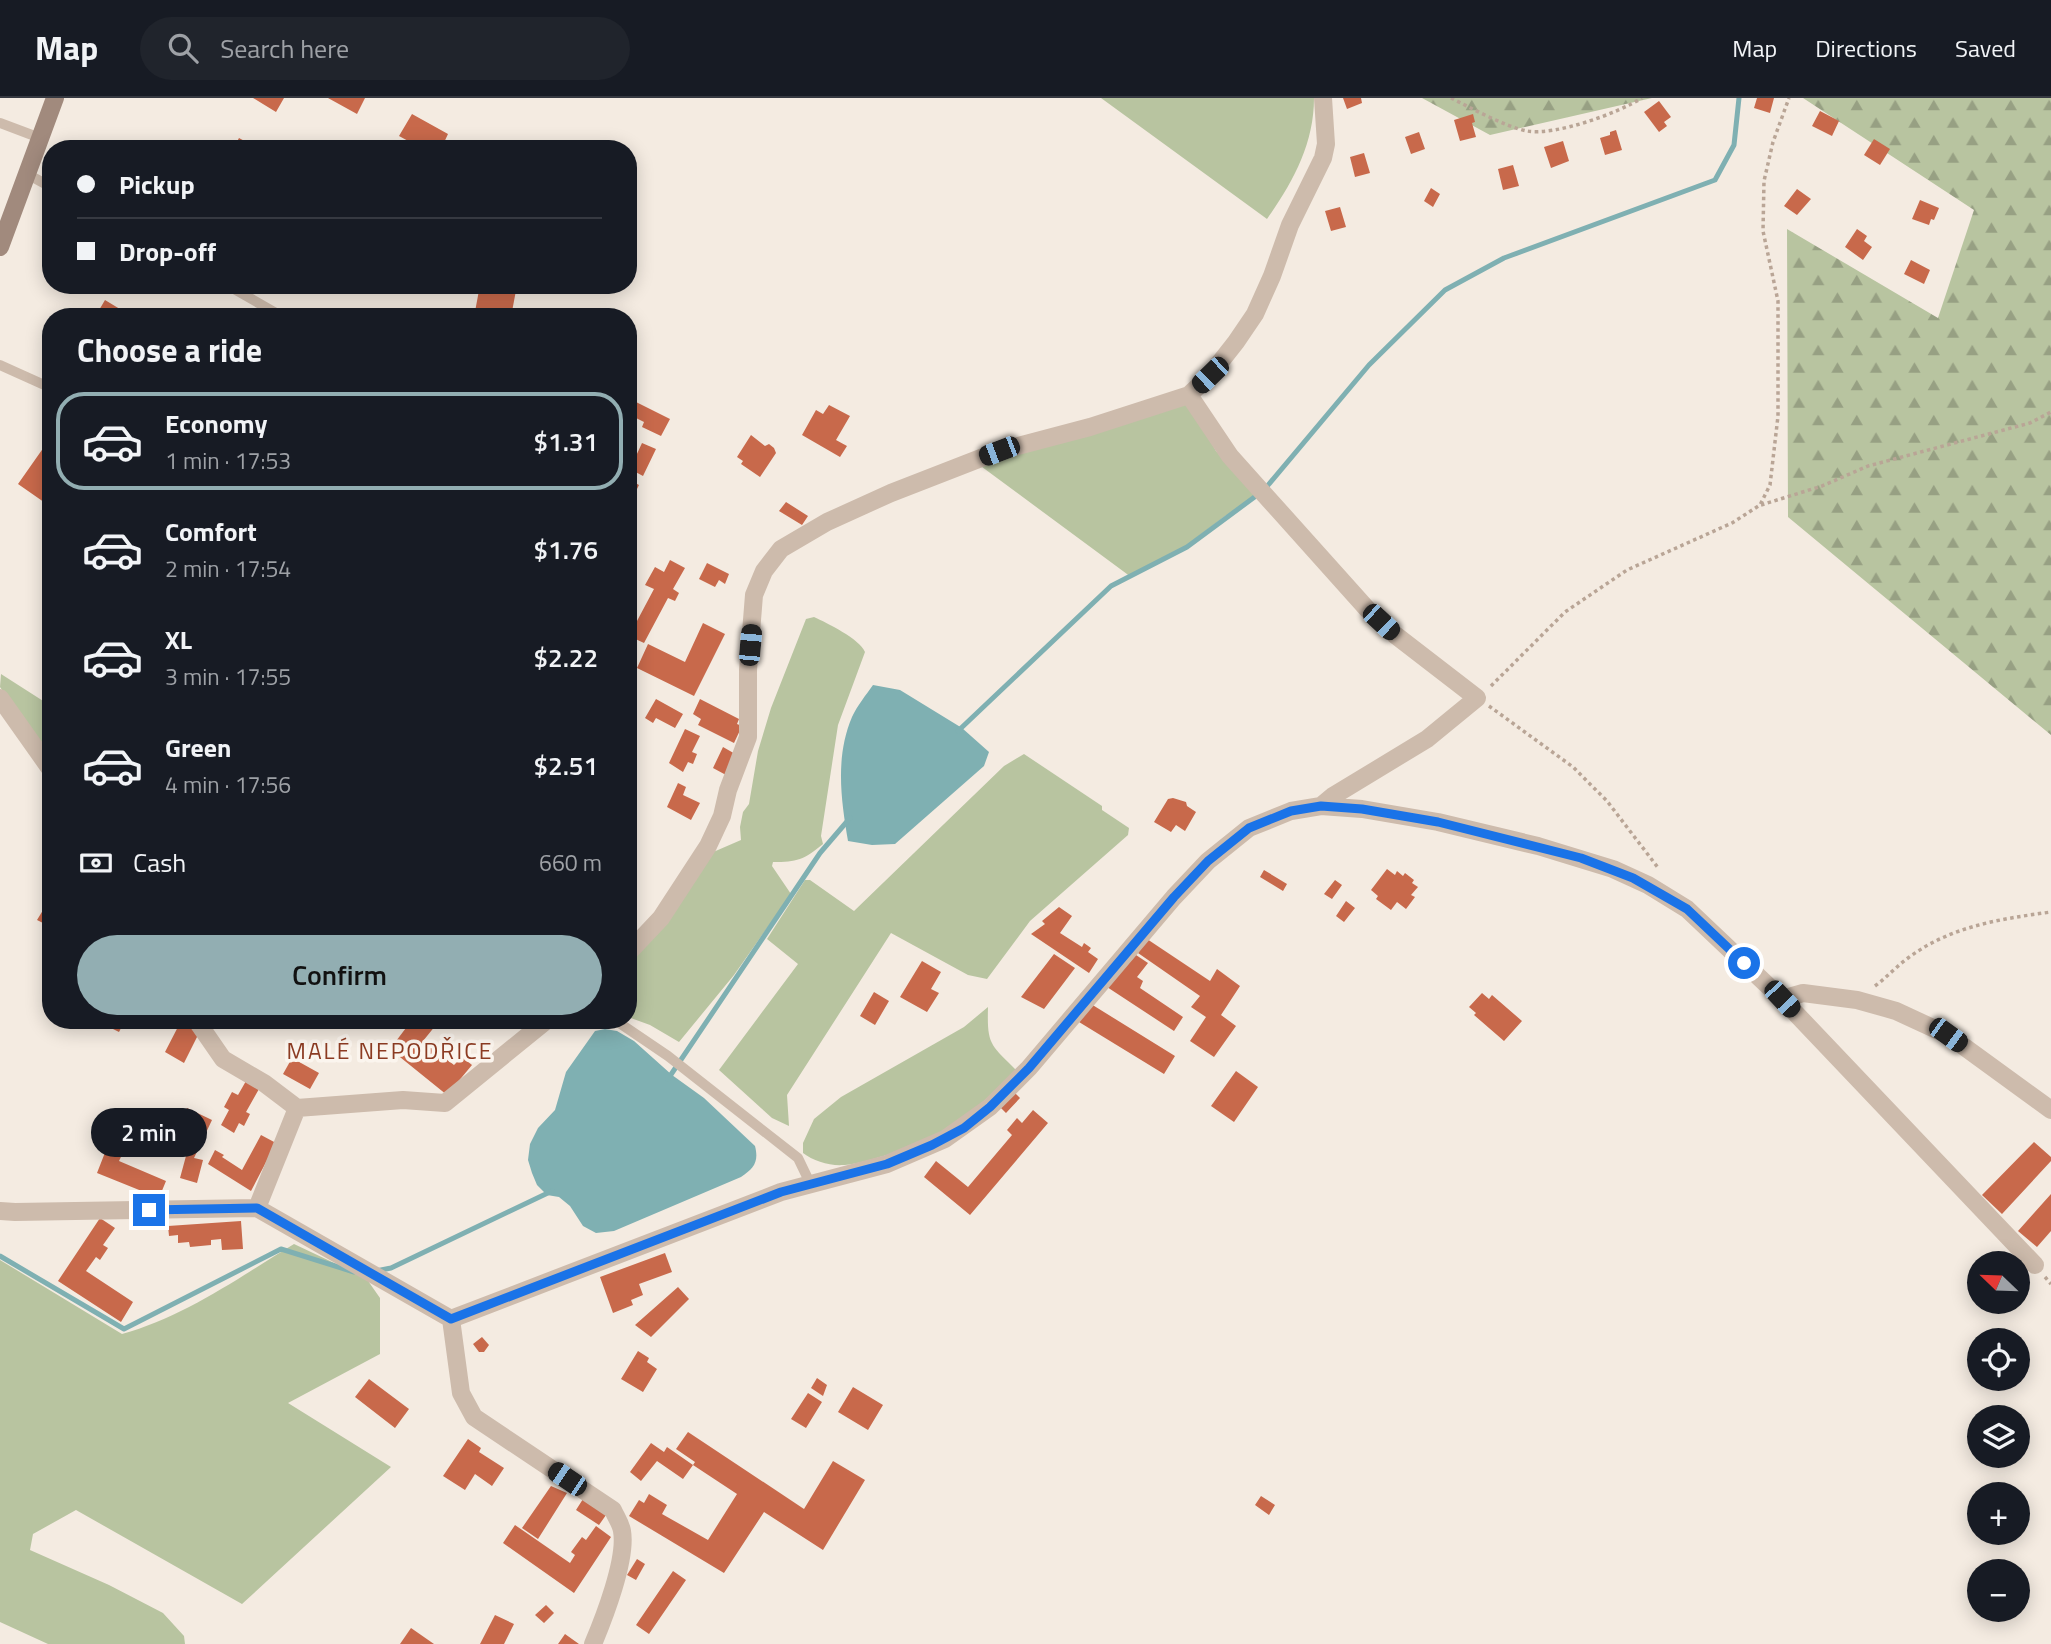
<!DOCTYPE html>
<meta charset="utf-8">
<style>
:root{--surface:#171b24;--page:#20242c;--text:#f1f3f6;--muted:#9ea1a6;--line:#363941;--accent:#92aeb2}
body{margin:0;font-family:"Titillium Web",sans-serif;background:var(--page);color:var(--text);height:100vh;display:flex;flex-direction:column;font-size:26px;white-space:nowrap}
*{box-sizing:border-box;margin:0}
p{font-size:23px;color:var(--muted)}
.icon{flex:none;width:38px;height:38px;fill:none;stroke:currentColor;stroke-width:2;stroke-linecap:round;stroke-linejoin:round}
.map{position:relative;flex:1;overflow:hidden}
.panel{position:absolute;left:42px;top:210px;width:595px;height:721px;display:flex;flex-direction:column;background:var(--surface);border-radius:28px;box-shadow:0 4px 18px #0003}
.panel>*{flex:none}
.hud{position:absolute;left:42px;top:42px;width:595px;height:154px;border-radius:28px;box-shadow:0 4px 18px #0003;display:grid;align-content:center;height:154px;padding:0 35px;background:var(--surface)}
.needle{width:46px;rotate:293deg}
.fabs{position:absolute;left:1967px;top:1153px;display:grid;gap:14px}
.fabs a{display:grid;place-items:center;width:63px;height:63px;border-radius:50%;background:var(--surface);box-shadow:0 4px 18px #0003;font-size:35px}
.end{position:absolute;width:32px;height:32px;margin:-16px;border:9px solid #1a73e8;background:#fff;box-shadow:0 0 0 4px #fff}
.from{border-radius:50%}
.bubble{position:absolute;height:49px;border-radius:24px;background:var(--surface);box-shadow:0 4px 18px #0003;font-size:23px;font-weight:600;line-height:49px;text-align:center}
.car{position:absolute;width:21px;height:42px;margin:-21px -10px;border-radius:9px;box-shadow:0 0 5px 2px #0007;background:linear-gradient(#222 24%,#8ab4d8 0 40%,#222 0 76%,#8ab4d8 0 86%,#222 0)}
.hud b{display:flex;align-items:center;gap:24px;height:66px;font-size:26px}
.hud b+b{border-top:2px solid var(--line)}
.hud i{width:18px;height:18px;background:var(--text)}
ul{padding:0;list-style:none}
li{display:flex;align-items:center;gap:21px;height:98px;margin:0 14px 10px;padding:0 21px;border:4px solid transparent;border-radius:28px}
li div{flex:1}
li b{display:block;font-size:26px}
li em{font-style:normal;font-weight:600}
li.active{border-color:var(--accent)}
li>.icon{width:63px;height:63px;stroke-width:1.5}
h2{padding:0 35px;font-size:32px;line-height:84px}
.pay{display:flex;align-items:center;gap:18px;height:77px;padding:0 35px;font-size:26px}
.pay p{margin-inline-start:auto}
.button{display:flex;gap:14px;margin-top:auto;padding:14px 35px}
.button a{flex:1;height:80px;border-radius:42px;background:var(--accent);color:#111;font-size:28px;font-weight:600;line-height:80px;text-align:center}
header{display:flex;align-items:center;gap:42px;box-sizing:border-box;height:98px;padding:0 35px;background:var(--surface);border-bottom:2px solid var(--line)}
header strong{font-size:33px}
nav{display:flex;gap:38px;margin-inline-start:auto;font-size:24px}
.search{width:490px;height:63px;background:var(--page);display:flex;align-items:center;gap:18px;box-sizing:border-box;padding:0 24px;border-radius:38px;color:var(--muted);font-size:26px}
.map>svg:first-child{display:block}
</style>
<header>
<strong>Map</strong>
<div class="search"><svg class="icon" aria-label="search" viewBox="0 0 24 24"><circle cx="10" cy="10" r="6"/><path d="M15 15l6 6"/></svg>Search here</div>
<nav><a>Map</a><a>Directions</a><a>Saved</a></nav>
</header>
<div class="map">
<svg width="2051" height="1546" viewBox="0 0 2051 1546">
<defs>
<pattern id="forest-firs" width="22" height="20" patternUnits="userSpaceOnUse" patternTransform="scale(1.75)"><rect width="22" height="20" fill="#b8c4a0"/><path d="M5 1l3.5 6h-7zM16 11l3.5 6h-7z" fill="#97a083"/></pattern>
</defs>
<rect width="100%" height="100%" fill="#f4ebe1"/>
<path fill="#b8c4a0" d="M 1101,0 L 1314,0 C 1314,46 1293,84 1267,121 Z
M 1178,303 L 1190,307 L 1216,353 L 1259,398 L 1225,418 L 1183,450 L 1131,479 L 978,366 Z
M 814,519 C 827,525 860,541 865,554 L 838,627 L 821,738 L 823,746 C 804,762 797,764 773,764 L 772,768 L 791,796 L 734,877 L 679,944 L 650,927 L 628,919 L 628,866 L 662,829 L 711,755 L 741,742 L 740,729 L 743,714 L 749,706 L 758,653 L 771,610 L 806,521 Z
M 1,576 L 51,608 L 51,665 L 0,589 Z
M 1024,656 L 1102,708 L 1102,712 L 1129,730 L 1128,737 L 1030,823 L 987,881 L 968,877 L 891,835 L 787,997 L 789,1028 L 772,1020 L 719,972 L 798,866 L 767,841 L 805,782 L 810,782 L 854,813 L 1004,668 Z
M 988,909 C 987,947 990,946 1016,972 C 995,994 971,1016 946,1032 C 929,1044 863,1067 843,1067 C 830,1068 813,1063 803,1055 L 803,1045 L 814,1021 L 841,999 L 964,929 Z
M 294,1146 L 366,1180 L 380,1200 L 380,1256 L 288,1305 L 391,1369 L 242,1506 L 76,1412 L 33,1436 L 30,1452 L 109,1487 L 163,1515 L 184,1538 L 185,1546 L 48,1546 L 0,1524 L 0,1162 L 122,1236 C 184,1219 240,1179 294,1146 Z"/>
<path fill="url(#forest-firs)" d="M 1422,0 L 1652,0 L 1490,37 Z
M 1803,0 L 2051,0 L 2051,637 L 1788,419 L 1787,131 L 1938,220 L 1974,112 Z"/>
<path fill="#7fb0b2" d="M 873,587 L 900,592 L 962,630 L 989,654 L 984,668 L 895,746 L 872,747 L 848,743 C 841,702 835,659 852,619 C 857,608 866,597 873,587 Z
M 605,931 L 617,933 L 634,943 L 672,977 L 704,1000 L 755,1048 C 759,1064 754,1070 741,1079 L 614,1133 L 596,1135 L 583,1128 L 570,1108 L 559,1099 L 547,1097 L 537,1087 L 532,1075 L 528,1062 L 530,1046 L 538,1030 L 555,1012 L 566,974 L 595,933 Z"/>
<g fill="none" stroke-linecap="round" stroke-linejoin="round">
<path stroke="#7fb0b2" stroke-width="5" d="M 958,633 L 1111,488 L 1187,449 L 1264,392 L 1369,267 L 1445,192 L 1504,160 L 1715,82 L 1734,47 L 1739,0
M 668,981 L 820,755 L 850,720
M 0,1158 L 124,1231 L 281,1151 L 354,1174
M 376,1173 L 391,1170 L 552,1093"/>
</g>
<path fill="#c8694b" d="M 253,0 L 284,0 L 276,14 Z
M 328,0 L 365,0 L 357,16 Z
M 1343,0 L 1361,0 L 1362,5 L 1347,11 Z
M 1757,0 L 1774,0 L 1770,15 L 1754,10 Z
M 1659,3 L 1671,19 L 1664,24 L 1667,28 L 1659,34 L 1644,14 Z
M 1820,13 L 1839,23 L 1832,38 L 1812,28 Z
M 412,16 L 448,36 L 441,51 L 423,51 L 399,38 Z
M 1473,16 L 1475,24 L 1472,25 L 1476,39 L 1460,43 L 1454,22 Z
M 1616,32 L 1622,52 L 1605,57 L 1600,40 L 1610,37 L 1610,34 Z
M 1419,34 L 1425,51 L 1411,56 L 1405,39 Z
M 239,40 L 259,51 L 233,51 Z
M 1874,41 L 1890,51 L 1880,67 L 1864,57 Z
M 1563,43 L 1569,63 L 1551,70 L 1544,49 Z
M 1364,55 L 1370,75 L 1355,79 L 1350,59 Z
M 1513,67 L 1519,88 L 1503,92 L 1498,71 Z
M 1431,90 L 1440,96 L 1433,109 L 1424,103 Z
M 1797,91 L 1811,101 L 1797,117 L 1784,108 Z
M 1920,102 L 1939,110 L 1934,122 L 1931,121 L 1929,127 L 1912,121 Z
M 1340,109 L 1346,129 L 1331,133 L 1325,113 Z
M 1857,131 L 1867,138 L 1864,143 L 1872,149 L 1863,162 L 1845,149 Z
M 1911,162 L 1930,172 L 1924,186 L 1904,176 Z
M 480,187 L 517,187 L 511,219 L 474,219 Z
M 105,202 L 133,219 L 95,219 Z
M 628,300 L 670,321 L 661,338 L 642,329 L 644,324 L 628,316 Z
M 829,307 L 850,318 L 836,342 L 847,348 L 840,359 L 802,337 L 816,312 L 823,316 Z
M 751,337 L 765,348 L 769,346 L 774,350 L 776,355 L 760,379 L 741,366 L 743,363 L 737,359 Z
M 51,339 L 51,409 L 18,386 Z
M 642,345 L 656,351 L 643,378 L 630,371 Z
M 628,381 L 639,387 L 628,409 Z
M 786,404 L 808,418 L 802,427 L 779,413 Z
M 670,462 L 685,470 L 673,491 L 679,495 L 675,503 L 668,500 L 644,545 L 629,538 L 654,491 L 645,487 L 655,469 L 664,474 Z
M 707,465 L 729,476 L 725,486 L 719,482 L 715,489 L 699,481 Z
M 703,525 L 725,536 L 694,598 L 637,570 L 648,546 L 685,564 Z
M 656,601 L 683,616 L 675,630 L 656,620 L 653,625 L 645,620 Z
M 700,601 L 739,621 L 737,626 L 742,628 L 734,645 L 698,627 L 701,621 L 693,616 Z
M 685,631 L 700,638 L 692,654 L 697,656 L 693,666 L 688,664 L 683,674 L 669,665 Z
M 723,649 L 737,657 L 726,677 L 713,670 Z
M 678,685 L 686,689 L 683,697 L 700,705 L 691,722 L 667,709 Z
M 1173,700 L 1186,704 L 1187,708 L 1196,714 L 1185,733 L 1176,727 L 1171,734 L 1154,724 L 1168,701 Z
M 1387,771 L 1395,777 L 1397,773 L 1403,778 L 1405,775 L 1414,782 L 1412,785 L 1418,789 L 1411,797 L 1415,799 L 1406,811 L 1397,804 L 1391,812 L 1376,801 L 1378,798 L 1371,792 Z
M 1264,772 L 1287,786 L 1283,793 L 1260,779 Z
M 1335,782 L 1342,787 L 1332,801 L 1324,796 Z
M 51,799 L 51,829 L 37,822 Z
M 1346,803 L 1355,810 L 1344,824 L 1336,818 Z
M 1059,809 L 1072,818 L 1060,835 L 1082,849 L 1084,845 L 1091,850 L 1088,854 L 1098,861 L 1089,875 L 1031,836 L 1045,826 L 1042,823 Z
M 1147,841 L 1210,883 L 1217,871 L 1240,888 L 1221,917 L 1236,928 L 1214,959 L 1190,943 L 1206,919 L 1191,909 L 1200,898 L 1138,855 Z
M 1054,856 L 1075,870 L 1044,911 L 1021,899 Z
M 1136,857 L 1148,865 L 1137,879 L 1143,883 L 1140,890 L 1183,919 L 1174,933 L 1107,889 Z
M 922,863 L 941,874 L 931,891 L 939,895 L 927,914 L 900,899 Z
M 874,894 L 889,903 L 875,927 L 860,918 Z
M 1482,895 L 1489,901 L 1492,897 L 1522,923 L 1504,943 L 1474,917 L 1476,915 L 1469,909 Z
M 1091,906 L 1175,958 L 1164,976 L 1079,924 Z
M 95,922 L 125,922 L 119,934 Z
M 412,922 L 440,922 L 423,943 L 454,967 L 462,959 L 472,967 L 447,997 L 390,951 Z
M 181,923 L 200,933 L 184,965 L 165,954 Z
M 292,960 L 319,975 L 310,991 L 283,976 Z
M 1236,973 L 1258,989 L 1234,1024 L 1211,1008 Z
M 246,983 L 259,991 L 246,1014 L 250,1016 L 244,1028 L 239,1025 L 234,1035 L 221,1027 L 229,1012 L 224,1009 L 232,994 L 238,997 Z
M 1015,995 L 1020,1000 L 1006,1015 L 1000,1009 Z
M 187,1010 L 212,1022 L 194,1060 L 203,1062 L 197,1085 L 180,1080 L 186,1058 L 166,1053 Z
M 1033,1012 L 1048,1025 L 970,1117 L 924,1079 L 936,1063 L 968,1089 L 1012,1037 L 1007,1032 L 1017,1020 L 1022,1025 Z
M 115,1029 L 131,1038 L 119,1063 L 166,1083 L 159,1100 L 97,1075 Z
M 261,1037 L 276,1045 L 251,1093 L 208,1066 L 215,1052 L 224,1057 L 222,1059 L 242,1072 Z
M 2034,1044 L 2051,1059 L 2051,1063 L 2002,1116 L 1982,1097 Z
M 2051,1096 L 2051,1133 L 2037,1149 L 2018,1133 Z
M 100,1120 L 115,1130 L 103,1147 L 108,1150 L 100,1162 L 96,1159 L 86,1173 L 133,1204 L 121,1224 L 58,1183 Z
M 241,1123 L 243,1151 L 222,1152 L 221,1141 L 211,1142 L 211,1147 L 190,1149 L 189,1144 L 178,1145 L 178,1137 L 169,1138 L 168,1128 Z
M 665,1155 L 672,1174 L 639,1186 L 643,1197 L 631,1202 L 633,1207 L 613,1215 L 600,1179 Z
M 678,1189 L 689,1201 L 651,1239 L 635,1227 Z
M 482,1239 L 489,1247 L 484,1254 L 479,1254 L 473,1246 Z
M 638,1253 L 649,1260 L 647,1264 L 657,1271 L 643,1294 L 621,1281 Z
M 817,1280 L 827,1287 L 823,1298 L 811,1290 Z
M 369,1281 L 409,1311 L 395,1330 L 355,1299 Z
M 853,1289 L 883,1307 L 868,1332 L 838,1314 Z
M 808,1295 L 822,1304 L 806,1330 L 791,1321 Z
M 688,1334 L 804,1411 L 833,1363 L 865,1382 L 823,1452 L 764,1414 L 724,1475 L 629,1418 L 639,1402 L 644,1405 L 649,1396 L 667,1407 L 662,1416 L 708,1442 L 737,1396 L 693,1367 L 683,1381 L 657,1363 L 641,1383 L 630,1374 L 651,1345 L 664,1354 L 667,1349 L 693,1367 L 695,1364 L 676,1351 Z
M 468,1341 L 481,1350 L 479,1354 L 504,1370 L 492,1388 L 475,1376 L 465,1392 L 443,1378 Z
M 551,1388 L 567,1395 L 538,1441 L 522,1430 Z
M 1261,1398 L 1275,1407 L 1269,1417 L 1255,1407 Z
M 583,1401 L 606,1417 L 599,1427 L 576,1412 Z
M 515,1427 L 570,1465 L 575,1457 L 571,1454 L 582,1439 L 586,1442 L 596,1428 L 611,1439 L 574,1495 L 503,1445 Z
M 637,1461 L 645,1466 L 636,1482 L 627,1477 Z
M 673,1473 L 686,1482 L 649,1536 L 636,1527 Z
M 546,1507 L 554,1515 L 544,1525 L 535,1517 Z
M 495,1517 L 514,1526 L 504,1546 L 480,1546 Z
M 411,1530 L 434,1546 L 400,1546 Z
M 565,1536 L 579,1546 L 558,1546 Z"/>
<g fill="none" stroke-linecap="round" stroke-linejoin="round">
<path stroke="#b9a596" stroke-width="3.5" stroke-dasharray="3.5 3.5" stroke-linecap="butt" d="M 1451,0 C 1471,10 1506,29 1527,33 C 1556,38 1618,15 1642,0
M 1761,407 L 1822,388 L 1868,368 L 2030,325 L 2051,314
M 1491,588 L 1565,514 L 1627,472 L 1732,425 L 1760,407 L 1770,387 L 1778,318 L 1778,203 L 1763,133 L 1764,83 L 1773,44 L 1789,0
M 1489,608 L 1573,669 L 1607,703 L 1659,771
M 1875,888 C 1887,879 1897,868 1908,860 C 1951,828 2000,821 2051,814
M 2045,1179 L 2051,1186"/>
<path stroke="#cdbbac" stroke-width="10" d="M 0,25 L 40,40
M 27,76 L 51,89
M 227,187 L 283,219
M 0,267 L 51,290
M 615,922 L 668,958 L 798,1060 L 810,1085"/>
<path stroke="#cdbbac" stroke-width="18" d="M 1189,297 L 1230,358 L 1368,512 L 1394,536 L 1477,600 L 1427,641 L 1333,698 L 1321,708
M 0,600 L 51,672
M 628,855 L 661,820 L 708,748 L 722,718 L 728,692 L 748,639 L 748,572 L 754,497 L 764,473 L 781,451 L 827,424 L 891,395 L 999,353 L 1090,329 L 1189,297 L 1210,277 L 1236,244 L 1255,216 L 1272,178 L 1290,127 L 1323,60 L 1326,46 L 1323,0
M 1782,901 L 1803,895 L 1857,902 L 1896,913 L 1948,937 L 2051,1012
M 297,1010 L 403,1002 L 445,1005 L 547,922
M 257,1110 L 451,1221 L 461,1295 L 474,1319 L 613,1412 C 616,1419 621,1426 622,1433 C 627,1461 604,1520 593,1546
M 0,1113 L 15,1114 L 257,1110 L 297,1010 L 264,985 L 223,961 L 196,922
M 451,1221 L 781,1094 L 887,1066 L 945,1041 L 990,1009 L 1029,970 L 1174,799 L 1208,763 L 1249,730 L 1291,713 L 1321,708 L 1362,711 L 1438,724 L 1538,748 L 1613,771 L 1648,787 L 1687,811 L 1782,901 L 2035,1167"/>
<path stroke="#a18a7d" stroke-width="18" d="M 0,149 L 55,0"/>
</g>
<g fill="none" stroke-linecap="round" stroke-linejoin="round">
<path stroke="#1a73e8" stroke-width="9" d="M 149,1112 L 257,1110 L 451,1221 L 781,1094 L 887,1066 L 932,1047 L 964,1030 L 990,1009 L 1029,970 L 1174,799 L 1208,763 L 1249,730 L 1291,713 L 1321,708 L 1362,711 L 1438,724 L 1581,760 L 1633,780 L 1687,811 L 1744,865"/>
</g>
<g text-anchor="middle" dominant-baseline="central" stroke-width="7" stroke-linejoin="round" paint-order="stroke">
<g font-size="23" letter-spacing="2" fill="#8c3b22" stroke="#fbf5ee">
<text x="390" y="952">MALÉ NEPODŘICE</text>
</g>
</g>
</svg>
<div class="fabs">
<a><svg class="needle" viewBox="-14 -14 28 28"><path d="M0-13l5 13h-10z" fill="#e53935"/><path d="M0 13l5-13h-10z" fill="#9ea1a6"/></svg></a>
<a><svg class="icon" aria-label="locate" viewBox="0 0 24 24"><circle cx="12" cy="12" r="6"/><path d="M12 2v4M12 18v4M2 12h4M18 12h4"/></svg></a>
<a><svg class="icon" aria-label="layers" viewBox="0 0 24 24"><path d="M12 4l9 5-9 5-9-5zM3 14l9 5 9-5"/></svg></a>
<a>+</a>
<a>−</a>
</div>
<i class="end from" style="left:1744px;top:865px"></i>
<i class="end" style="left:149px;top:1112px"></i>
<div class="bubble" style="left:91px;top:1010px;width:116px">2 min</div>
<i class="car" style="left:1210px;top:277px;rotate:226deg"></i>
<i class="car" style="left:999px;top:353px;rotate:249deg"></i>
<i class="car" style="left:1381px;top:524px;rotate:133deg"></i>
<i class="car" style="left:750px;top:547px;rotate:5deg"></i>
<i class="car" style="left:1782px;top:901px;rotate:137deg"></i>
<i class="car" style="left:1948px;top:937px;rotate:126deg"></i>
<i class="car" style="left:567px;top:1381px;rotate:304deg"></i>
<div class="hud">
<b><i class="from"></i>Pickup</b>
<b><i></i>Drop-off</b>
</div>
<section class="panel">
<h2>Choose a ride</h2>
<ul>
<li class="active"><svg class="icon" aria-label="car" viewBox="0 0 24 24"><path d="M5 17H2v-5l4-1 3-4h7l3 4 3 1v5h-3M9 17h6M6 11h13"/><circle cx="7" cy="17" r="2"/><circle cx="17" cy="17" r="2"/></svg><div><b>Economy</b><p>1 min · 17:53</p></div><em>$1.31</em></li>
<li><svg class="icon" aria-label="car" viewBox="0 0 24 24"><path d="M5 17H2v-5l4-1 3-4h7l3 4 3 1v5h-3M9 17h6M6 11h13"/><circle cx="7" cy="17" r="2"/><circle cx="17" cy="17" r="2"/></svg><div><b>Comfort</b><p>2 min · 17:54</p></div><em>$1.76</em></li>
<li><svg class="icon" aria-label="car" viewBox="0 0 24 24"><path d="M5 17H2v-5l4-1 3-4h7l3 4 3 1v5h-3M9 17h6M6 11h13"/><circle cx="7" cy="17" r="2"/><circle cx="17" cy="17" r="2"/></svg><div><b>XL</b><p>3 min · 17:55</p></div><em>$2.22</em></li>
<li><svg class="icon" aria-label="car" viewBox="0 0 24 24"><path d="M5 17H2v-5l4-1 3-4h7l3 4 3 1v5h-3M9 17h6M6 11h13"/><circle cx="7" cy="17" r="2"/><circle cx="17" cy="17" r="2"/></svg><div><b>Green</b><p>4 min · 17:56</p></div><em>$2.51</em></li>
</ul>
<div class="pay"><svg class="icon" aria-label="cash" viewBox="0 0 24 24"><path d="M3 7h18v10H3z"/><circle cx="12" cy="12" r="2"/></svg>Cash<p>660 m</p></div>
<div class="button"><a>Confirm</a></div>
</section>
</div>
